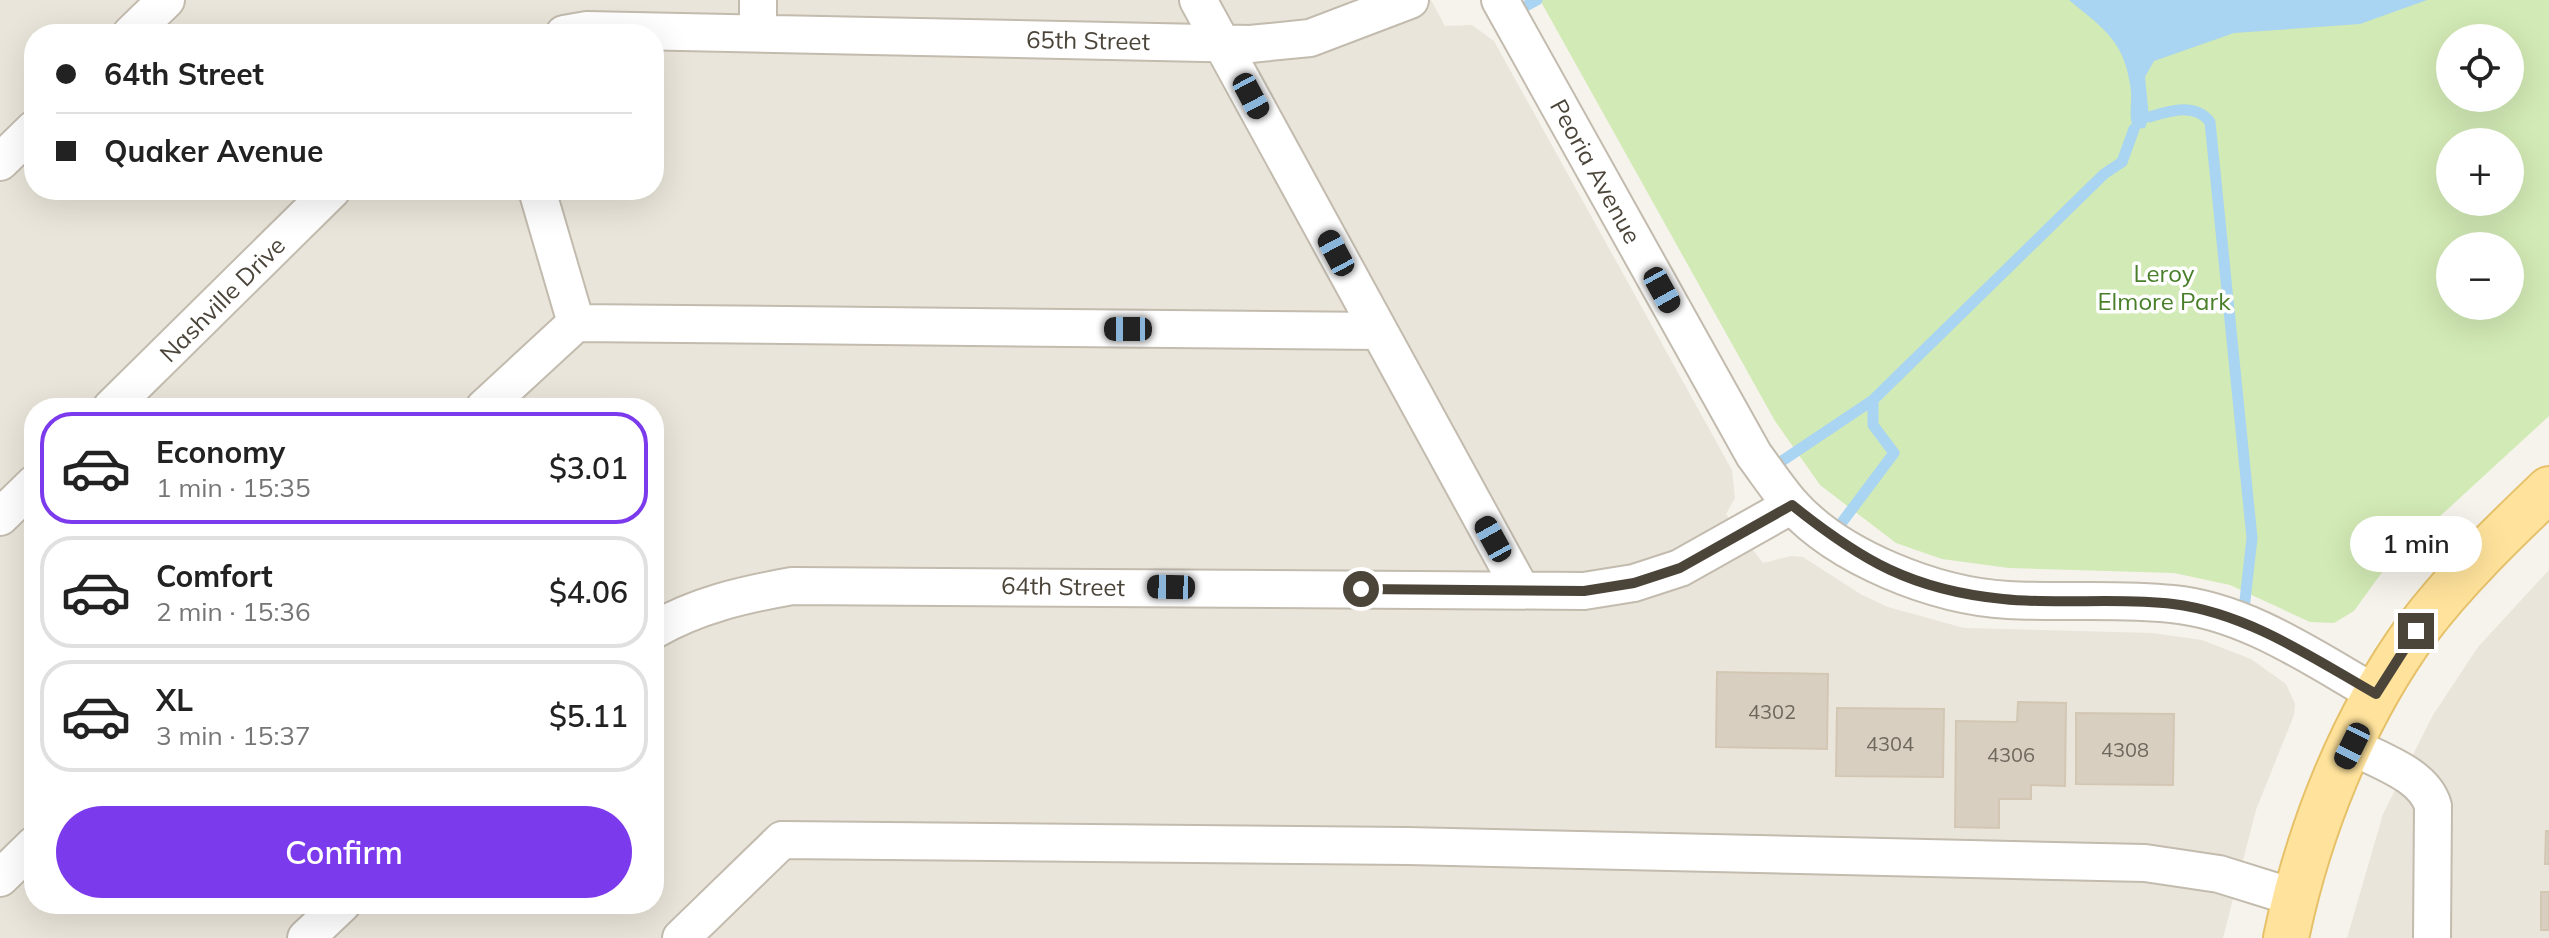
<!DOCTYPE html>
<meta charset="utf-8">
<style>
:root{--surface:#fff;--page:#f6f6f6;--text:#222;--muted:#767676;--line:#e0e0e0;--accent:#7c3aed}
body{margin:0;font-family:Mulish,sans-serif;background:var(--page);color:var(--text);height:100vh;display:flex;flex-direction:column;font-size:30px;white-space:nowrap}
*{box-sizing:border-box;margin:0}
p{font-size:26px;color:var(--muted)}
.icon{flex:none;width:44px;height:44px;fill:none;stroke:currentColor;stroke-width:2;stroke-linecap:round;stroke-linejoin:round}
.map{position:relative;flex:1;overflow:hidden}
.sheet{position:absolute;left:24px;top:398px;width:640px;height:516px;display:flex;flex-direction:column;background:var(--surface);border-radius:32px;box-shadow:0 8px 32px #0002}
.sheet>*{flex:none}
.hud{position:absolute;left:24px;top:24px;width:640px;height:176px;border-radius:32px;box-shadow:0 8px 32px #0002;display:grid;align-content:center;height:176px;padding:0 32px;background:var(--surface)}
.buttons{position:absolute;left:2436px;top:24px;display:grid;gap:16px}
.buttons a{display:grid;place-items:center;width:88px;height:88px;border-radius:50%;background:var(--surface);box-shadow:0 8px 32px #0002;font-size:40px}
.end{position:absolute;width:36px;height:36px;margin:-18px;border:10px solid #4b4439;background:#fff;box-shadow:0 0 0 4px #fff}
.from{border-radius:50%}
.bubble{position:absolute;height:56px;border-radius:28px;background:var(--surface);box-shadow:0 8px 32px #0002;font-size:26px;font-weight:600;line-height:56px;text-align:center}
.car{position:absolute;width:24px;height:48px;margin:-24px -12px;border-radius:10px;box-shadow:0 0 6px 2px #0007;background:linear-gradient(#222 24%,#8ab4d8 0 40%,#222 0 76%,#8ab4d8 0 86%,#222 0)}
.hud b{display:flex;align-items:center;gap:28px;height:76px;font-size:30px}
.hud b+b{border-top:2px solid var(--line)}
.hud i{width:20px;height:20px;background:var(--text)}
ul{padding:14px 0 0;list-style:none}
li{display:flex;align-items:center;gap:24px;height:112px;margin:0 16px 12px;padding:0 16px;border:4px solid var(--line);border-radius:32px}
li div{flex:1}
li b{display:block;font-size:30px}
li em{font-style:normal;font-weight:600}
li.active{border-color:var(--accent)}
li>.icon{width:72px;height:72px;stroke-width:1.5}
.primary-button{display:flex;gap:16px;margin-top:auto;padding:16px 32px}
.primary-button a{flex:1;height:92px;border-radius:48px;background:var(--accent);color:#fff;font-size:32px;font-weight:600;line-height:92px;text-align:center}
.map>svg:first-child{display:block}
</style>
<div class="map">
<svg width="2549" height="938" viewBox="0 0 2549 938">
<rect width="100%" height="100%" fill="#f6f3ec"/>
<path fill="#eae5da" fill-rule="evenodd" d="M 0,0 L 1431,0 L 1445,26 L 1472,25 L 1494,41 L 1732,470 L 1735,498 L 1726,514 L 1763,563 L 1791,556 L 1803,557 L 1862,595 L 1888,607 L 1964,628 L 2152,633 L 2202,640 L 2251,659 L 2286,684 L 2295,704 L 2294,715 L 2256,810 L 2223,938 L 0,938 ZM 34,34 L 654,34 L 654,190 L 34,190 ZM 34,408 L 654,408 L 654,904 L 34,904 Z
M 2549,570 L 2549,938 L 2347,938 L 2383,814 L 2433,715 L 2478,647 Z"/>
<path fill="#d2eab5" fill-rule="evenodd" d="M 1540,0 L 2549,0 L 2549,416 L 2388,564 L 2354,611 L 2334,623 L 2310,622 L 2230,585 L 2174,573 L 2009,568 L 1942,559 L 1896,543 L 1820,485 L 1775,421 ZM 2450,38 L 2510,38 L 2510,98 L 2450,98 ZM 2450,142 L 2510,142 L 2510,202 L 2450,202 ZM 2450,246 L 2510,246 L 2510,306 L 2450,306 Z"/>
<path fill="#a9d4f2" d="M 2069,0 L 2427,0 L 2360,24 L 2234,33 L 2154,61 L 2145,77 L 2149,117 L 2145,128 L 2134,129 C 2128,118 2132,105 2131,91 C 2125,41 2105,30 2069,0 Z"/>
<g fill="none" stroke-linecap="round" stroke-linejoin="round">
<path stroke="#a9d4f2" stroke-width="11" d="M 1513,13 L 1537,0
M 2149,117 C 2169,111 2195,102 2210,122 L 2252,538 L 2243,618
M 1770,469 L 1873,400 L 2104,174 L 2122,162 L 2134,129
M 1834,533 L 1894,453 L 1873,425 L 1873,400"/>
</g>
<path fill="#d8cfc1" stroke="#d3c7b4" stroke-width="2" d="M 1717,672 L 1828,674 L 1827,749 L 1716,747 Z
M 2018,702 L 2066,703 L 2065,786 L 2031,785 L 2031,799 L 1999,799 L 1999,828 L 1955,827 L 1956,721 L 2017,722 Z
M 1837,708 L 1944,709 L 1943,777 L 1836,776 Z
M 2076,713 L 2174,714 L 2173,785 L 2076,784 Z
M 2546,831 L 2549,831 L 2549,864 L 2545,864 Z
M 2541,892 L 2549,892 L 2549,930 L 2541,930 Z"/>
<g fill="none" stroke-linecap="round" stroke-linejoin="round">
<g stroke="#c2bbae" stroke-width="40">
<path id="minor" d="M 1198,0 L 1521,590
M 1500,0 L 1754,455 C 1766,471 1777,488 1790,503 C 1838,558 1936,596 2008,600 C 2062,603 2118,598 2172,604 C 2246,611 2313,658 2376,694
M 758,33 L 758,0
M 131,34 L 166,0
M 564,34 L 587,30 L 1250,44 L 1310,38 L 1410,0
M 0,162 L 34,129
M 537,190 L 576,323
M 111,408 L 332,190
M 484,408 L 576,323 L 1379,331
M 0,517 L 34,484
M 654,630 C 698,605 742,595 792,586 L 1584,591 L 1634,583 L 1680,568 L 1792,505
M 2352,746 C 2379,761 2424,774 2433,806 L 2432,938
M 0,878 L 34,845
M 306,938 L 342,904
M 681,938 L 782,840 L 1408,846 L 2145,863 L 2219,874 L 2296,898"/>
</g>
<g stroke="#e6c16a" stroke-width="48">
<path id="major" d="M 2286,938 C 2308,831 2352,720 2416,631 C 2455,579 2502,534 2549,489"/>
</g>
<use href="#minor" stroke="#fff" stroke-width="36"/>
<use href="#major" stroke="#ffe39c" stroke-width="44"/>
</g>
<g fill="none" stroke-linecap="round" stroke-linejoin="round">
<path stroke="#4b4439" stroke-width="10" d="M 1361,589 L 1584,591 L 1634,583 L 1680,568 L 1792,505 C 1862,561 1912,590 2003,599 C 2059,605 2117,597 2173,604 C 2247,613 2313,658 2376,694 L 2416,631"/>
</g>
<g text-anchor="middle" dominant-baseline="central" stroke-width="7" stroke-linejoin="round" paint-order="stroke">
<g font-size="20" fill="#6e675b">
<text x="1772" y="711">4302</text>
<text x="1890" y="743">4304</text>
<text x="2125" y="749">4308</text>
<text x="2011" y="754">4306</text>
</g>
<g font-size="24" fill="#4b4439" stroke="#fff">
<text transform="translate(1088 40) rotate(1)">65th Street</text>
<text transform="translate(1596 171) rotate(61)">Peoria Avenue</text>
<text transform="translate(222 299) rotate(-45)">Nashville Drive</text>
<text transform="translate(1063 586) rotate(1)">64th Street</text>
</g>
<g font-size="24" fill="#4a7f2a" stroke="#fff">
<text x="2164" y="273">Leroy<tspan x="2164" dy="28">Elmore Park</tspan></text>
</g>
</g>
</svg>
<div class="buttons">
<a><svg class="icon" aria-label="locate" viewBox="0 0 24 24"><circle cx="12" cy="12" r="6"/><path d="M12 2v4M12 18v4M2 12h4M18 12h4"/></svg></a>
<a>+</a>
<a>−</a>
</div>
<i class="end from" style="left:1361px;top:589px"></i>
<i class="end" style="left:2416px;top:631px"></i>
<div class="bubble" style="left:2350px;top:516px;width:132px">1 min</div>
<i class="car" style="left:1251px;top:96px;rotate:152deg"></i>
<i class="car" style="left:1336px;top:253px;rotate:332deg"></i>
<i class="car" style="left:1662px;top:290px;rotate:151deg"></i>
<i class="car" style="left:1128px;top:329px;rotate:270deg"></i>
<i class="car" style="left:1493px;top:539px;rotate:331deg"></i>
<i class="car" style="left:1171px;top:587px;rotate:271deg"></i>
<i class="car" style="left:2352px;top:746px;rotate:206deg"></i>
<div class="hud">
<b><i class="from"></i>64th Street</b>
<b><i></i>Quaker Avenue</b>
</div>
<section class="sheet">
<ul>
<li class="active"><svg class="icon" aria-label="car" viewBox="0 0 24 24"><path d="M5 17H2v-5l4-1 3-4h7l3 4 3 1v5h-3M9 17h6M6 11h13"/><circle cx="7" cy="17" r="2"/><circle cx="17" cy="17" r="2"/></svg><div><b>Economy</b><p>1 min · 15:35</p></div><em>$3.01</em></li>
<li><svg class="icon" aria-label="car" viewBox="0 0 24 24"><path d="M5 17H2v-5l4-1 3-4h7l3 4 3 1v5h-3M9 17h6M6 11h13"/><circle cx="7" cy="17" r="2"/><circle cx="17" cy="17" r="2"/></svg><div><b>Comfort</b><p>2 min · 15:36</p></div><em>$4.06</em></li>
<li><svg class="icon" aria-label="car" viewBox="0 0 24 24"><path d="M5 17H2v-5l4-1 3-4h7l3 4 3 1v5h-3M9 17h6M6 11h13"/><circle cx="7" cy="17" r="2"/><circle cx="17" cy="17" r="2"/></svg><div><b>XL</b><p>3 min · 15:37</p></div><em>$5.11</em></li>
</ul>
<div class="primary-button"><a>Confirm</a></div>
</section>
</div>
